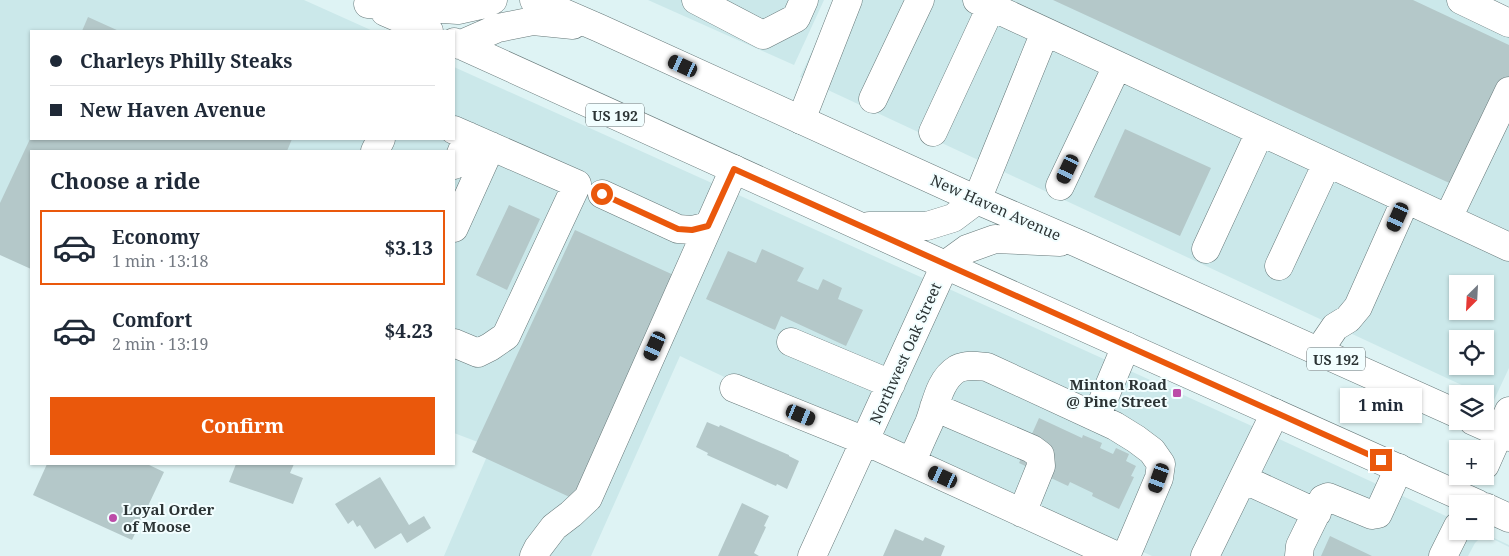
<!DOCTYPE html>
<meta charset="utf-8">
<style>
:root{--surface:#fff;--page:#f6f6f7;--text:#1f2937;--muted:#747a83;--line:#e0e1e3;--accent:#ea580c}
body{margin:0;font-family:"Noto Serif",serif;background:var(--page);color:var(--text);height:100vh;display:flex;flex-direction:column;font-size:19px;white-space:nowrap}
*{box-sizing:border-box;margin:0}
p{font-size:16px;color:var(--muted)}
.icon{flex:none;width:28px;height:28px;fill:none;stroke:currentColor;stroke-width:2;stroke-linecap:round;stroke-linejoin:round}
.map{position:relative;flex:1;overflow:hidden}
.sheet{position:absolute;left:30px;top:150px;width:425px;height:315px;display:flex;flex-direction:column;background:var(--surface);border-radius:0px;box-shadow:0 1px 4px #0004}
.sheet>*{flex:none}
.hud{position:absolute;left:30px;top:30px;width:425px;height:110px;border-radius:0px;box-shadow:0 1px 4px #0004;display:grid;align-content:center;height:110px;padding:0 20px;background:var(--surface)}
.needle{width:32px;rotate:204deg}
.buttons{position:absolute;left:1449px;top:275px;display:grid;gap:10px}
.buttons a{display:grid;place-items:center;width:45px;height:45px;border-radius:0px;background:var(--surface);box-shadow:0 1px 4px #0004;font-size:25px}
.end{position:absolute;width:22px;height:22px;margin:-11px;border:6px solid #ea580c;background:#fff;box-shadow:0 0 0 2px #fff}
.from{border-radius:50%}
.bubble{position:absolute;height:35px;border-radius:0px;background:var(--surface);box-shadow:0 1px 4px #0004;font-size:16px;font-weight:700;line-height:35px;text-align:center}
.car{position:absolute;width:15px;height:30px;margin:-15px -8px;border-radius:6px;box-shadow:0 0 4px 1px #0007;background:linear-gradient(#222 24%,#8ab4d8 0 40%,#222 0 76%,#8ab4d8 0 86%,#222 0)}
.hud b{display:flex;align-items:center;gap:18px;height:48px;font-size:19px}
.hud b+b{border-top:1px solid var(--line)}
.hud i{width:12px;height:12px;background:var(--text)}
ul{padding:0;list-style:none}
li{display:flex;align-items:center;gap:15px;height:75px;margin:0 10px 8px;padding:0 10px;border:2px solid transparent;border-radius:0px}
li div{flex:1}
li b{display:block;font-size:19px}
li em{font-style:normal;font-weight:700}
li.active{border-color:var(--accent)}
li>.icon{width:45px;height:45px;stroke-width:1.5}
h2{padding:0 20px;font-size:22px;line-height:60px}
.primary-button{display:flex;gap:10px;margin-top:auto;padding:10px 20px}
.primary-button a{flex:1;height:58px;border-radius:0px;background:var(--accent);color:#fff;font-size:20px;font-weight:700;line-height:58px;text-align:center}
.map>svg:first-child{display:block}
</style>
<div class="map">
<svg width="1509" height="556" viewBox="0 0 1509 556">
<rect width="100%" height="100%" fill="#def3f4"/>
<path fill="#cbe8ea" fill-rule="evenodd" d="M 0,0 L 304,0 L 373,31 L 31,31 L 31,139 L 454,139 L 454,67 L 925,279 L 853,438 L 680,356 L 591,556 L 444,556 L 491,447 L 454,433 L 454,151 L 31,151 L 31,257 L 0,243 Z
M 648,0 L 824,0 L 794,65 Z
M 836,0 L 1476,0 L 1509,15 L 1509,368 L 1494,400 L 1485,395 L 1485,394 L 1481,394 L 800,77 ZM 1458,284 L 1485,284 L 1485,311 L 1458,311 ZM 1458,339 L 1485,339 L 1485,366 L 1458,366 Z
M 949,289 L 1254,427 L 1191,556 L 1152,556 L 883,434 Z
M 1277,438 L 1448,517 L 1430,556 L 1220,556 Z
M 1469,531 L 1479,531 L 1509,545 L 1509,547 L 1487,536 L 1480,538 L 1475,543 L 1468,556 L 1458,556 Z"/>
<path fill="#b4c8c9" d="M 1053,0 L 1413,0 L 1509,45 L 1509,78 L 1458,187 Z
M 88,17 L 119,31 L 82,31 Z
M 1125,129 L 1211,168 L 1180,236 L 1094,197 Z
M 30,139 L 292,139 L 287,151 L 31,151 L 31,269 L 0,255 L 0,203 Z
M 509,205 L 540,219 L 507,290 L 476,275 Z
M 575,230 L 678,277 L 576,500 L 472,452 Z
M 762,249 L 804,268 L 797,281 L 818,290 L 823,279 L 842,288 L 838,299 L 863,310 L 846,346 L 781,316 L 775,330 L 706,299 L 728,251 L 756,263 Z
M 1039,418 L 1082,438 L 1083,435 L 1102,443 L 1100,448 L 1113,454 L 1116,448 L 1129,454 L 1126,461 L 1136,466 L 1131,476 L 1134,477 L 1119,509 L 1092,496 L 1093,493 L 1070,482 L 1068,486 L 1019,463 Z
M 707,422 L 719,427 L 720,425 L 789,455 L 789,456 L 799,461 L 787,489 L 777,484 L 776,486 L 707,455 L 708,453 L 696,447 Z
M 47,464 L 147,464 L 164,472 L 132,540 L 33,495 Z
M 236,464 L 294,464 L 290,473 L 303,478 L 293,504 L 229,482 Z
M 380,477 L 409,525 L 424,516 L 431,528 L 407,543 L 401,533 L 375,549 L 360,525 L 357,527 L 353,520 L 348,524 L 335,504 Z
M 742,503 L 769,516 L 764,526 L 766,527 L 754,553 L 759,556 L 718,556 Z
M 895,529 L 923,541 L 925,537 L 945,546 L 941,556 L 883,556 Z
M 1330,536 L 1372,556 L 1321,556 Z"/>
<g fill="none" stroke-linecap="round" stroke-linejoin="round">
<g stroke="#667879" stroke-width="29">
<path id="minor" d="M 696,0 L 763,35 L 796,18 L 804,0
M 977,0 L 1509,247
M 1461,0 L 1509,23
M 873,99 L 920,0
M 801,120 L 848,0
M 454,130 L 577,184 L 506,336 L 490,347 L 478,353 L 454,343
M 933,132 L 991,7
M 375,151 L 381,139
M 454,165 L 460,156 L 468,136
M 1060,186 L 1117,66
M 602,194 L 678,229 L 692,230 L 708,226
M 977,200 L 1045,32
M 1448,218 L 1509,91
M 454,228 L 491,146
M 1206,249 L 1260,132
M 1279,266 L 1327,163
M 791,342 L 891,384
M 1318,352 L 1335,327 L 1348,319 L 1358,307 L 1406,199
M 734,388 L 865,441 L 1117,556
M 934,407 L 1032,449 L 1040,455 L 1041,466 L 1022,513
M 1096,417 L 1126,346
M 912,462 C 917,449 923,436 929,423 C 936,405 939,380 957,369 C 967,364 977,366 987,367 L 1115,426 L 1136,439 L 1152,451 L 1161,464 L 1159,478 L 1126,556
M 1485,465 L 1509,411
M 1243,479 L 1317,513
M 534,556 L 538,548 L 554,527 L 571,514 L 588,498 L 734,169
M 812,556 L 945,265
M 1205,556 L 1275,413
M 1299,556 L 1300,546 L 1323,499 L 1328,497 L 1372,515 L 1378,514 L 1399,468
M 1443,556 L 1458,526"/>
</g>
<g stroke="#667879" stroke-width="29">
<path id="major" d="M 534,0 L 599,28 L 977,200 L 1077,243 L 1458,414
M 368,4 L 458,10 L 485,4 L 493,0
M 385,12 L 429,31
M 454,42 L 945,265 L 1478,504
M 459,45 L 498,28 L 533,21 L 573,25
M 869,226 L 927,226 L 953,218 L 977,200
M 945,265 L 967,249 L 995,239 L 1060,242
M 1473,421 L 1509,437
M 1485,507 L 1509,518"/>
</g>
<use href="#minor" stroke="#fff" stroke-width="28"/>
<use href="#major" stroke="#fff" stroke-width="28"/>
</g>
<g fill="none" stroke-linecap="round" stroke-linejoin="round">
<path stroke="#ea580c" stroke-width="6" d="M 602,194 L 678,229 L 692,230 L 708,226 L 734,169 L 1381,460"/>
</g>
<g fill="#bc4ca8" stroke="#f2feff" stroke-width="2">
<rect x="1172" y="388" width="10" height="10" rx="2.5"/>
<circle cx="113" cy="518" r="5"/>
</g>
<g text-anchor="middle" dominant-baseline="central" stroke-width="4" stroke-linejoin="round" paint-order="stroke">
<g fill="#f2feff" stroke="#677172" stroke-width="1">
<rect x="586" y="103.5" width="58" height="23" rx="4"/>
<rect x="1307" y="347.5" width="58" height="23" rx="4"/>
</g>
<g font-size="14" font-weight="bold" fill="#2c3435">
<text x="615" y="115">US 192</text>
<text x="1336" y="359">US 192</text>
</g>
<g font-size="15" fill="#2c3435" stroke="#f2feff">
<text transform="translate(996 207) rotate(24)">New Haven Avenue</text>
<text transform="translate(905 353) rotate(-66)">Northwest Oak Street</text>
</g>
<g font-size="15" font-weight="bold" fill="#2c3435" stroke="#f2feff" text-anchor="end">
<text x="1167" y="384">Minton Road<tspan x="1167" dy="17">@ Pine Street</tspan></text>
<text x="123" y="509" text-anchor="start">Loyal Order<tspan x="123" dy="17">of Moose</tspan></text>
</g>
</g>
</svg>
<div class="buttons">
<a><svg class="needle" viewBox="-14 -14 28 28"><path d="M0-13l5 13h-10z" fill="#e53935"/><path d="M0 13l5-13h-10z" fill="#747a83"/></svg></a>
<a><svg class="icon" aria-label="locate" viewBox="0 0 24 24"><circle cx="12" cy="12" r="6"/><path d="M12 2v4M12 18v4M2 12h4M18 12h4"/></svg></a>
<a><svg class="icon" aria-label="layers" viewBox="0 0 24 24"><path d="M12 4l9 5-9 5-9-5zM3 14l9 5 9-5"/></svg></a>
<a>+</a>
<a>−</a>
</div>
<i class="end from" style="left:602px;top:194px"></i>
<i class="end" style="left:1381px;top:460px"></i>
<div class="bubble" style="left:1340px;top:388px;width:82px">1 min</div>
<i class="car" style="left:683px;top:66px;rotate:295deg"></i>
<i class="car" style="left:1068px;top:169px;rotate:205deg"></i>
<i class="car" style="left:1398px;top:217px;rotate:204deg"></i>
<i class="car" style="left:655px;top:346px;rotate:204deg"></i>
<i class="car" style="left:801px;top:415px;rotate:112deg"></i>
<i class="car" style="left:943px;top:477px;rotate:295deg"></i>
<i class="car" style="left:1159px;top:478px;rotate:200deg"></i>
<div class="hud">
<b><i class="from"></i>Charleys Philly Steaks</b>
<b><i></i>New Haven Avenue</b>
</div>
<section class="sheet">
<h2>Choose a ride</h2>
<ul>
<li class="active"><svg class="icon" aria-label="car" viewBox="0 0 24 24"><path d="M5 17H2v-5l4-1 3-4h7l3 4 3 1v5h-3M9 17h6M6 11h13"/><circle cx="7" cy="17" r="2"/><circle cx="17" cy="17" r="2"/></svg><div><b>Economy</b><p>1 min · 13:18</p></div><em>$3.13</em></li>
<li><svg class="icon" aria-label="car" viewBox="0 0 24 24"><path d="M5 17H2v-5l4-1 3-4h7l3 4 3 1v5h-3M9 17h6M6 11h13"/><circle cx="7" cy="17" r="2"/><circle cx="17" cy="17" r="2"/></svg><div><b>Comfort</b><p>2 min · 13:19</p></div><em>$4.23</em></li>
</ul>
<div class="primary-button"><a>Confirm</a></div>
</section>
</div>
